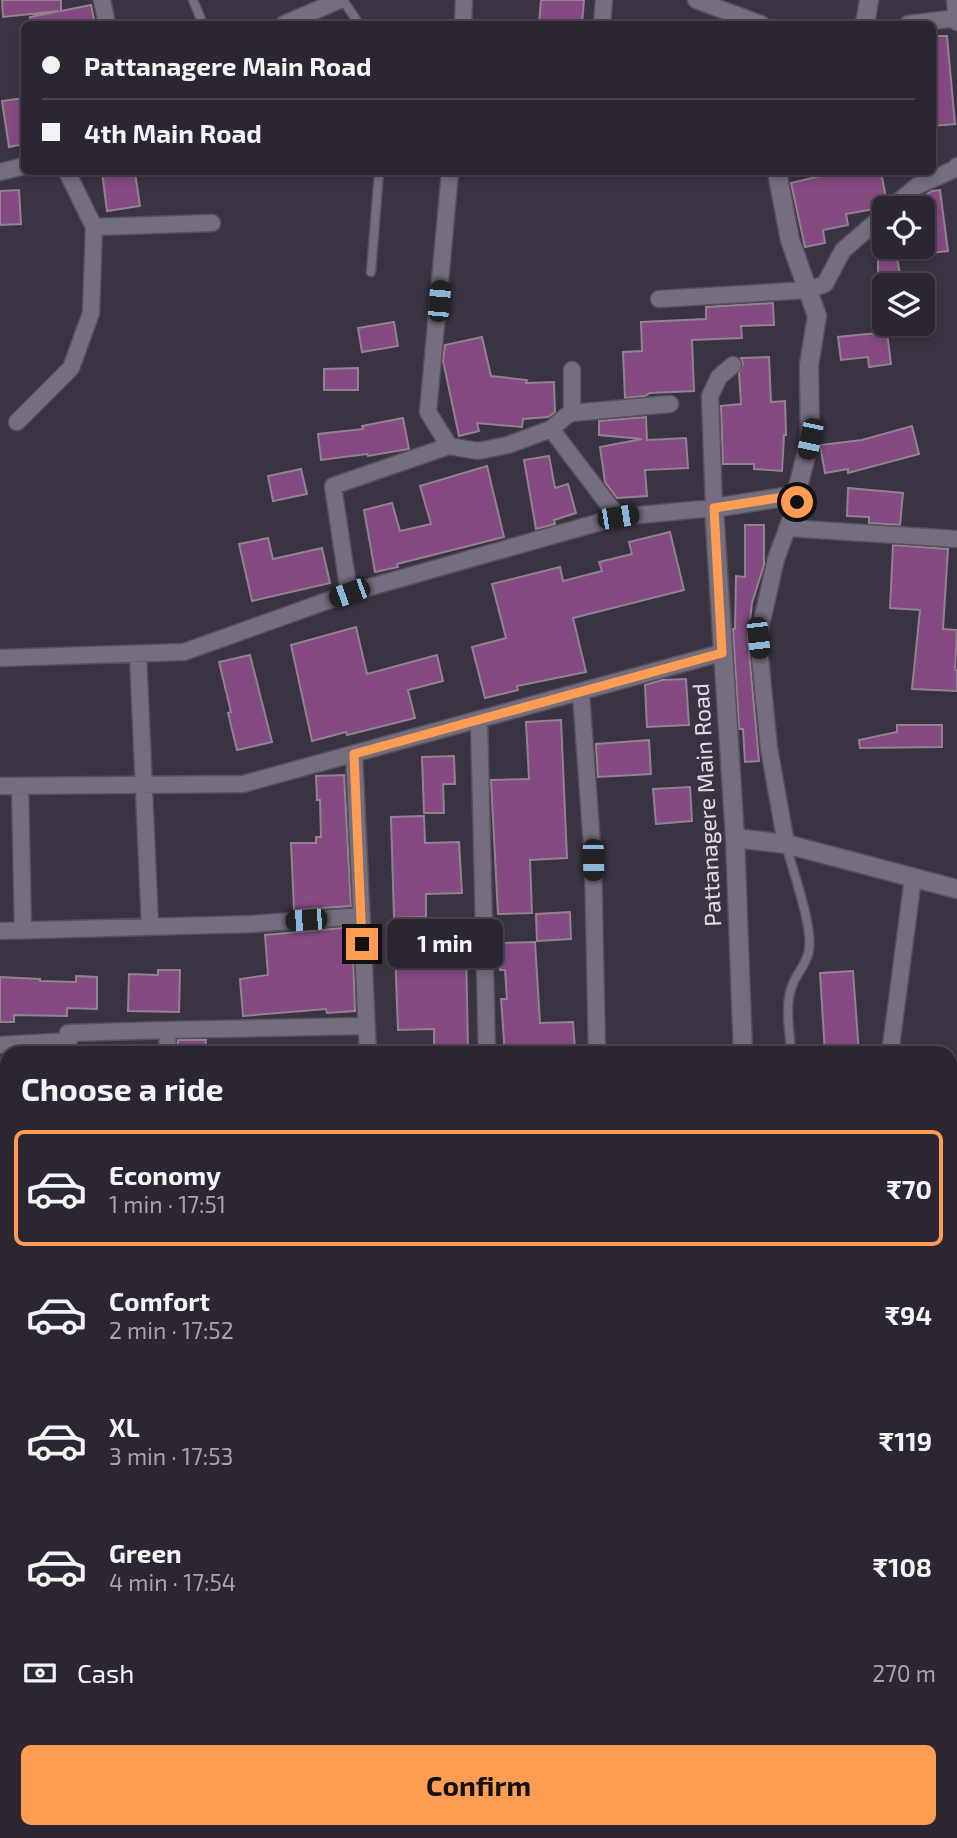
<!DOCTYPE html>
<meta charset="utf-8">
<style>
:root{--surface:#2c2632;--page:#342e3a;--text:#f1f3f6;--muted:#a6a5ac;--line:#48434d;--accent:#fc9d53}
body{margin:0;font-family:"Exo 2",sans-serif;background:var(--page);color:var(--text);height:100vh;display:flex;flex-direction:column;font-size:26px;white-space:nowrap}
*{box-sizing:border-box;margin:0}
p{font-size:23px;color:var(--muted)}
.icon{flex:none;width:38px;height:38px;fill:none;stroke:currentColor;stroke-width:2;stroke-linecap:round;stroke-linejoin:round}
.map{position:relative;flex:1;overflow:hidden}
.side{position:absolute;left:0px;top:1046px;width:957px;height:793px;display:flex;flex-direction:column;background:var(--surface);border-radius:21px 21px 0 0;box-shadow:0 4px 10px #0003,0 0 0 2px var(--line)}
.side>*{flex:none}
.guide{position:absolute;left:21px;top:21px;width:915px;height:154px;border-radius:10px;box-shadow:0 4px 10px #0003,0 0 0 2px var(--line);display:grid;align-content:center;height:154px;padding:0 21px;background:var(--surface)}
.buttons{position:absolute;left:872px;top:196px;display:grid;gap:14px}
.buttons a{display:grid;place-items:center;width:63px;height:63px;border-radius:10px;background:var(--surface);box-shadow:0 4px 10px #0003,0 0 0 2px var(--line);font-size:35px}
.end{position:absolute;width:32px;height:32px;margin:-16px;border:9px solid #fc9d53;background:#111;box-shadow:0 0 0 4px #111}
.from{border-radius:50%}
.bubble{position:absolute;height:49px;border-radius:10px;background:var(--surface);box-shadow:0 4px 10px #0003,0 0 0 2px var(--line);font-size:23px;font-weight:700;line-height:49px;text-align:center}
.car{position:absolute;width:21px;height:42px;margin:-21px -10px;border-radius:9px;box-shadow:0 0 5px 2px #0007;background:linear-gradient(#222 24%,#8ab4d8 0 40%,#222 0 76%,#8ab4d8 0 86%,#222 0)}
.guide b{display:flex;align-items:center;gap:24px;height:66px;font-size:26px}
.guide b+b{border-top:2px solid var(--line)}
.guide i{width:18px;height:18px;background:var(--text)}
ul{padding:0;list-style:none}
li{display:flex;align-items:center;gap:21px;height:116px;margin:0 14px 10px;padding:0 7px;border:4px solid transparent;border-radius:10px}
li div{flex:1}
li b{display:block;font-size:26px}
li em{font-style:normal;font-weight:700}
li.current{border-color:var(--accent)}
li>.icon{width:63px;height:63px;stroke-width:1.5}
h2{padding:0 21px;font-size:32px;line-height:84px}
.pay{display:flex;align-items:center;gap:18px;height:77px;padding:0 21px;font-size:26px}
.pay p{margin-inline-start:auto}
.primary-button{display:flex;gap:14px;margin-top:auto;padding:14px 21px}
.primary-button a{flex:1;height:80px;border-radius:10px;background:var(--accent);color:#111;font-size:28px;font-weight:700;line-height:80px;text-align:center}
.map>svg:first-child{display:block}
</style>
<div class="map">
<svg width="957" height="1838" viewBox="0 0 957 1838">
<rect width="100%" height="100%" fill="#3a3342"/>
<path fill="#43384d" d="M 950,1443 L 957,1443 L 957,1684 L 950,1685 Z
M 950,1784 L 957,1784 L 957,1838 L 869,1838 L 853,1832 L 950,1832 Z"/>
<path fill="#763154" d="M 950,1227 L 957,1227 L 957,1443 L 950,1443 Z"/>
<path fill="#844a81" stroke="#928291" stroke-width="2" d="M 2,0 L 61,0 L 61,11 L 91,5 L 95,24 L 31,24 L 30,17 L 59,11 L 3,17 Z
M 541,0 L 584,0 L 582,24 L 539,24 Z
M 933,36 L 947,36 L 955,124 L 933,126 Z
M 24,98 L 24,144 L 9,147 L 2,101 Z
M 102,172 L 135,172 L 140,206 L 107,211 Z
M 837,172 L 881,172 L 886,198 L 874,209 L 846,214 L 848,225 L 823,230 L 825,243 L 805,247 L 791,183 Z
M 19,190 L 21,224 L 0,225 L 0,191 Z
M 940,190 L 948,251 L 922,254 L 922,208 L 917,208 L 916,201 L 932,191 Z
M 878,247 L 895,247 L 902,285 L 878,285 Z
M 773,303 L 774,325 L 741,326 L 742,338 L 692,340 L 694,391 L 650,393 L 645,396 L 625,398 L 623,352 L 642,351 L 641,322 L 706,319 L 706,307 Z
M 394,322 L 398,346 L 362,352 L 358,328 Z
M 887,332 L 891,364 L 869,367 L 868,357 L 841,360 L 838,337 Z
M 482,337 L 491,376 L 527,380 L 526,383 L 554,382 L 555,412 L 548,417 L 523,419 L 522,427 L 477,423 L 479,431 L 459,436 L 443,361 L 445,345 Z
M 769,357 L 771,402 L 785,401 L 786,435 L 784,435 L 782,471 L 754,469 L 754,464 L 723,464 L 721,406 L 741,404 L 739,373 L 743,364 L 741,358 Z
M 358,368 L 358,390 L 324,390 L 324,369 Z
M 646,417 L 647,440 L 686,438 L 688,468 L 645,470 L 647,496 L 617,498 L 605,482 L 600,447 L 642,439 L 599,435 L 599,421 Z
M 403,418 L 409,449 L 368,456 L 367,454 L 321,460 L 318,434 L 363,429 L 362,426 Z
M 912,426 L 919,454 L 848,473 L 848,469 L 825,473 L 820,445 L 862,440 Z
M 549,456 L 555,488 L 568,484 L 576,513 L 554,520 L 555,524 L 536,529 L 524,460 Z
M 487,466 L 504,537 L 397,564 L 398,567 L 375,572 L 364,510 L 392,503 L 400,531 L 431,524 L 420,486 Z
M 301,469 L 307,494 L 273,501 L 268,476 Z
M 848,488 L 903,493 L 900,525 L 869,523 L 869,517 L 847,516 Z
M 745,525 L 764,525 L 764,565 L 752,603 L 748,639 L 759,761 L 745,762 L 743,729 L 739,729 L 733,629 L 735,629 L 736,576 L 745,577 Z
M 670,532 L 684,590 L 573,618 L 586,672 L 517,686 L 518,690 L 485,698 L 472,647 L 506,638 L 492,584 L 560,567 L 563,581 L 602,571 L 599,562 L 632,554 L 629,542 Z
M 268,538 L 273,559 L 322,548 L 330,583 L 252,601 L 239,544 Z
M 893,545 L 948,549 L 943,629 L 957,630 L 955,670 L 957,670 L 957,691 L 912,689 L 920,610 L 890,608 Z
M 356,627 L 367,674 L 437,655 L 443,681 L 408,690 L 415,718 L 347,735 L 346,732 L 312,741 L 291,645 Z
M 250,655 L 272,742 L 237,750 L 228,713 L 231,712 L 219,662 Z
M 686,679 L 689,725 L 647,727 L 645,685 L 662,680 Z
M 561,720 L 567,858 L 530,860 L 532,913 L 498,914 L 491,780 L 529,779 L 526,722 Z
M 897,725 L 942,725 L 942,747 L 860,748 L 859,740 L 897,732 Z
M 649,740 L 651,774 L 598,777 L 596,744 Z
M 454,756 L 455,784 L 443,784 L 444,813 L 424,813 L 422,757 Z
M 344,775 L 351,906 L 294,910 L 291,843 L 316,843 L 316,837 L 321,837 L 320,800 L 317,800 L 316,776 Z
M 690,787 L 692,821 L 656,824 L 653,789 Z
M 424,816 L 425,843 L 459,842 L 462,893 L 426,894 L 426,917 L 394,918 L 391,817 Z
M 570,912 L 571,939 L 537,941 L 536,914 Z
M 352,927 L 355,1011 L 327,1013 L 326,1009 L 243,1016 L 240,979 L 268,975 L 265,935 Z
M 535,942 L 540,1023 L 573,1022 L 575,1049 L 538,1050 L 538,1054 L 505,1054 L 501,999 L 507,999 L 505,970 L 500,970 L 498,943 Z
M 466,946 L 468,1051 L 434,1053 L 434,1029 L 398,1030 L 395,951 Z
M 158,970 L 180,970 L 179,1012 L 128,1011 L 129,974 L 158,975 Z
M 853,971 L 859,1054 L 825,1054 L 820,973 Z
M 76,976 L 97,977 L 97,1009 L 67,1008 L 67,1016 L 14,1015 L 14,1022 L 0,1022 L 0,977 L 40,979 L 40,981 L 76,982 Z
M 178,1040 L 206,1040 L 205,1054 L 178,1054 Z"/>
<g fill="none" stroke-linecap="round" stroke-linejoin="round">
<g stroke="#57515d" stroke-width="11">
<path id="service" d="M 193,0 L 203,24
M 343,0 L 359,24
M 371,272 L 379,172
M 786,844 C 792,870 813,925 809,950 C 807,965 795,974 791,989 C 785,1008 790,1033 791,1054
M 0,1403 L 7,1402
M 950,1457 L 957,1456
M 0,1488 L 7,1535
M 950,1599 L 957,1600"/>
</g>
<g stroke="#57515d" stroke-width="19">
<path id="minor" d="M 102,0 L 107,24
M 696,0 L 761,24
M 955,0 L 957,22
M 284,24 L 340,0
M 463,24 L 464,0
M 602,24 L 604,0
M 908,24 L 957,18
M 0,172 L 24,166
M 450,172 L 428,412 L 449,446 L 478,451 L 508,445 L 551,429 L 618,517 L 714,508 L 710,396 L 719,377 L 733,365
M 891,208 L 917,186 L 955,169 L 957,166
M 94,227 L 212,223
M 659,299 L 809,290 L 825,284 L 843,250 L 884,215
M 572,413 L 572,370
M 17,422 L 71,368 L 91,313 L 94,227 L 67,172
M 551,429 L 566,416 L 572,413 L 670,404
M 787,528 L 957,539
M 349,593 L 333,486 L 449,446
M 138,654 L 150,927
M 0,658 L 184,652 L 349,593 L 618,517
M 581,693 L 593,860 L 597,1054
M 479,720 L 487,1054
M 354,754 L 368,1054
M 0,786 L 243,784 L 721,653
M 20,786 L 23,930
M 786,844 L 769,748 L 758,638 L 776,559 L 797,502 L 796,495
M 0,931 L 252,924 L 361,916
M 1,1045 L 69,1041
M 69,1054 L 68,1033 L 167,1030
M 168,1054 L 167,1030 L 366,1026
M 890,1054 L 913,878
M 950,1219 L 957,1218
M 720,1832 L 737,1838"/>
</g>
<g stroke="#57515d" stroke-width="21">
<path id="tertiary" d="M 865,24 L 869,0
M 735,838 L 786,844 L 957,889
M 743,1054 L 735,838 L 714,508 L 796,495 L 810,439 L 809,365 L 817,316 L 790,240 L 777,172
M 950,1826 L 957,1826
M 573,1838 L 575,1832"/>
</g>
<use href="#service" stroke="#766d7f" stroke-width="8"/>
<use href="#minor" stroke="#766d7f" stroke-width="16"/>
<use href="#tertiary" stroke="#766d7f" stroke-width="18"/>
</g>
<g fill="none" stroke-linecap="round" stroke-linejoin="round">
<path stroke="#fc9d53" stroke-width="9" d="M 362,944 L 354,754 L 722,653 L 714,508 L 796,495 L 797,502"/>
</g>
<g text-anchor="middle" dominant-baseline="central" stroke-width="5" stroke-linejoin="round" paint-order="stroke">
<g font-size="23" fill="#e2dde7" stroke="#3a3342">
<text transform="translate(706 805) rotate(-93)">Pattanagere Main Road</text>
</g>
</g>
</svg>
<div class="buttons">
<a><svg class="icon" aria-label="locate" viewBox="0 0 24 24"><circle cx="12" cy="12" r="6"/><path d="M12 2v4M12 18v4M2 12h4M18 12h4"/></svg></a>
<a><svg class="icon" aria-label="layers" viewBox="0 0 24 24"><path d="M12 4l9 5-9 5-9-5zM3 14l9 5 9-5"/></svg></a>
</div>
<i class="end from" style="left:797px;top:502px"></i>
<i class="end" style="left:362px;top:944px"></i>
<div class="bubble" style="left:387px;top:919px;width:116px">1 min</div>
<i class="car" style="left:439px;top:301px;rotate:5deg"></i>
<i class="car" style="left:810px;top:439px;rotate:192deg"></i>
<i class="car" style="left:618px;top:517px;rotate:81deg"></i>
<i class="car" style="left:349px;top:593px;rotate:250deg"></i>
<i class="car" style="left:758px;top:638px;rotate:174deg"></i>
<i class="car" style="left:593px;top:860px;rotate:179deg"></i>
<i class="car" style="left:306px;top:920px;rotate:266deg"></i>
<div class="guide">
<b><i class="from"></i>Pattanagere Main Road</b>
<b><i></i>4th Main Road</b>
</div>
<section class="side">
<h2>Choose a ride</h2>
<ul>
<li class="current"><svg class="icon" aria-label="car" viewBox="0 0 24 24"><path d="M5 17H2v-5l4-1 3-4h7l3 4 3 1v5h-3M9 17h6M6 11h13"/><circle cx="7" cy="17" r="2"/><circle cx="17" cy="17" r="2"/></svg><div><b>Economy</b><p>1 min · 17:51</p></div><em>₹70</em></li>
<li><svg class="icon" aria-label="car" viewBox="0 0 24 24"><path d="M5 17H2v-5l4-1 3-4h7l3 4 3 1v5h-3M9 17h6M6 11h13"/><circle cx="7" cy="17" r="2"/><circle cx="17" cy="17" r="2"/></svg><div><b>Comfort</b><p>2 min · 17:52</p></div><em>₹94</em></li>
<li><svg class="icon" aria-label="car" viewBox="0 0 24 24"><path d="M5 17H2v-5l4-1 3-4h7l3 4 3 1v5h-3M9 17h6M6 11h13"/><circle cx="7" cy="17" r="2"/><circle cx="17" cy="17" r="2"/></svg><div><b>XL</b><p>3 min · 17:53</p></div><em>₹119</em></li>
<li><svg class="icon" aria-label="car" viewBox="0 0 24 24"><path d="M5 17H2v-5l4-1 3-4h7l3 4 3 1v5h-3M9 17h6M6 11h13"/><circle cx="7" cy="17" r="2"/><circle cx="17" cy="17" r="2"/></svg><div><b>Green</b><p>4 min · 17:54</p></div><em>₹108</em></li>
</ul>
<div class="pay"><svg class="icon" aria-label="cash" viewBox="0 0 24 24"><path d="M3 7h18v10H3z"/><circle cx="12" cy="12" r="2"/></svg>Cash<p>270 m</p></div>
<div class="primary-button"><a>Confirm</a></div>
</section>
</div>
